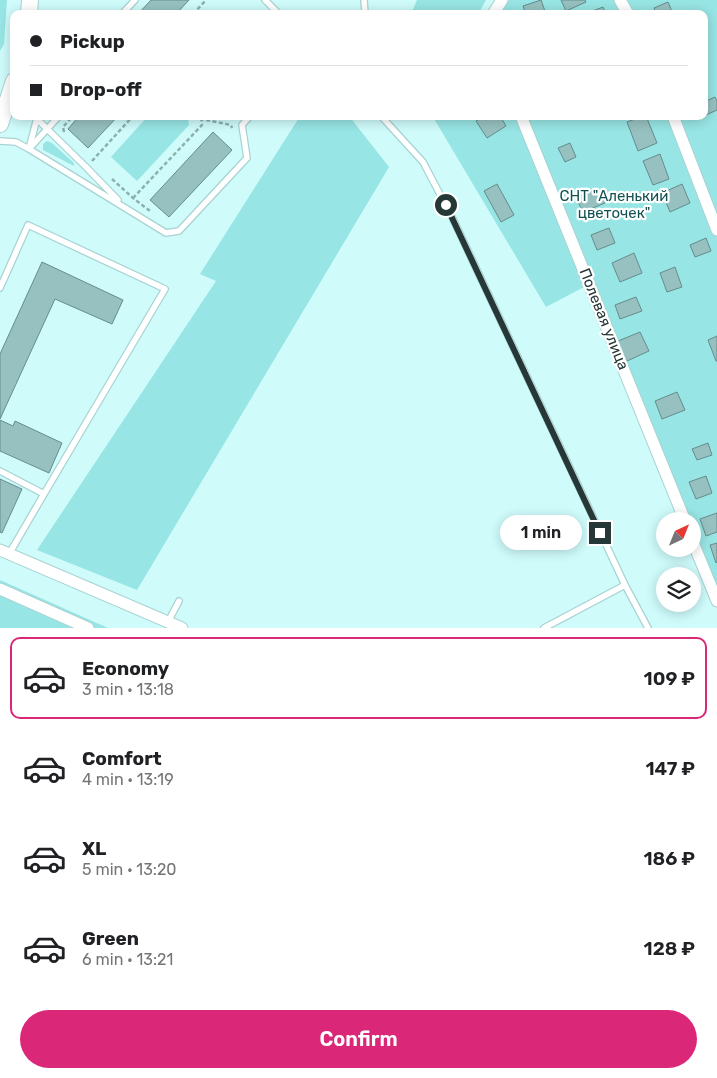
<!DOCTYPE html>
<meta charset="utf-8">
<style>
:root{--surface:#fff;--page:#f2f2f2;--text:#202124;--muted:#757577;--line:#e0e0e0;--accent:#db2777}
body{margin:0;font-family:Rubik,sans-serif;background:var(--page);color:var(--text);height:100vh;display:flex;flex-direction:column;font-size:19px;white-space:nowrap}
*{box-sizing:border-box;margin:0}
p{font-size:16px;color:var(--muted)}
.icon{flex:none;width:28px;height:28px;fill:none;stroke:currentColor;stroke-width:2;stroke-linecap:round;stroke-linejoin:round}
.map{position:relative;height:628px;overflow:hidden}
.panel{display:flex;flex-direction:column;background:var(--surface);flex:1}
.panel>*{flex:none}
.hud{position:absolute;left:10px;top:10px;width:698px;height:110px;border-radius:10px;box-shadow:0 2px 12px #0003;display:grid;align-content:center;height:110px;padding:0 20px;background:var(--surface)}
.needle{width:32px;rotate:43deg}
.tools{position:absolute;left:656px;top:512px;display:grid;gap:10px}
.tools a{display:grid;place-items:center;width:45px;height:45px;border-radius:50%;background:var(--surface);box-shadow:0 2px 12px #0003;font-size:25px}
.end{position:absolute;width:22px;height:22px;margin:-11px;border:6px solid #263737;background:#fff;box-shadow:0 0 0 2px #fff}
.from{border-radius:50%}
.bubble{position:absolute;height:35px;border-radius:18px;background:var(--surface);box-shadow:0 2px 12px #0003;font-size:16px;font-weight:600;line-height:35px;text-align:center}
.hud b{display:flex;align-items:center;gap:18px;height:48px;font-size:19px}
.hud b+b{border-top:1px solid var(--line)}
.hud i{width:12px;height:12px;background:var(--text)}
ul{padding:9px 0 0;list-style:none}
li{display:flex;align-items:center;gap:15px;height:82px;margin:0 10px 8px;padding:0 10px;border:2px solid transparent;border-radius:10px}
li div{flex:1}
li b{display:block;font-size:19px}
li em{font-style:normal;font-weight:600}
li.active{border-color:var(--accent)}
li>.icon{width:45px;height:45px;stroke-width:1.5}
.cta{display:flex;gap:10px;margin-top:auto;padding:10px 20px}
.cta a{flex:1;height:58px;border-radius:30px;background:var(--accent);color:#fff;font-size:20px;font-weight:600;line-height:58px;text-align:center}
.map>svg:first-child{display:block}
</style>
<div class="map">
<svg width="717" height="628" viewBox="0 0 717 628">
<rect width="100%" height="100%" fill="#cffbfb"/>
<path fill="#97e5e4" d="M 0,0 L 7,0 L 4,44 L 0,51 Z
M 417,0 L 486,0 L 478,14 L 411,14 Z
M 509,0 L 717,0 L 717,597 L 693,540 L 692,521 L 684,521 L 584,287 L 546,307 L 433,117 L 704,116 L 704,14 L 500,14 Z
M 148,116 L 188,117 L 189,125 L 137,181 L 111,157 Z
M 300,116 L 349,116 L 389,167 L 137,590 L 37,550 L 216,281 L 200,274 Z
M 47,141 L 52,143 L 74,163 L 74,166 L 43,150 L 43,144 Z
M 0,580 L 108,628 L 0,628 Z"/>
<path fill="#97c1c0" stroke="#658d8d" d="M 151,0 L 189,0 L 176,14 L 138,14 Z
M 541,0 L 546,14 L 526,14 L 523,6 Z
M 561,0 L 585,0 L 586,2 L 566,11 Z
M 668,2 L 673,14 L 656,14 L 654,8 Z
M 603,7 L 606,14 L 585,14 Z
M 715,97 L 717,101 L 717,110 L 706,115 L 704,109 L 704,102 Z
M 79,116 L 118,116 L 88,148 L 68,129 Z
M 484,116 L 500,116 L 506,126 L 487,138 L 476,121 Z
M 643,116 L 646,116 L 657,143 L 638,151 L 627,122 Z
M 213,132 L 232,150 L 169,217 L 150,200 Z
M 570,143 L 576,157 L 565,162 L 558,148 Z
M 660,154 L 669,179 L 653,185 L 643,161 Z
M 497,184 L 514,215 L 501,222 L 484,191 Z
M 682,184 L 690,203 L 670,212 L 662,193 Z
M 598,189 L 605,203 L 583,212 L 576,198 Z
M 609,228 L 615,243 L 597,250 L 591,235 Z
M 706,238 L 711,251 L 695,257 L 690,245 Z
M 634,253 L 642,273 L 620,282 L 612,263 Z
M 42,262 L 123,300 L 112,324 L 55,299 L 0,419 L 0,354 Z
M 675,267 L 682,287 L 667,292 L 660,273 Z
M 636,297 L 642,311 L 620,319 L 615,305 Z
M 640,332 L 649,351 L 627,361 L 618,341 Z
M 717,336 L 717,361 L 716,361 L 708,340 Z
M 677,392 L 685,410 L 662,419 L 655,401 Z
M 0,420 L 13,426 L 15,421 L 62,443 L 49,473 L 0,451 Z
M 708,443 L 712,455 L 697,460 L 692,449 Z
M 706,476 L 712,493 L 696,499 L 689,482 Z
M 0,479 L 22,489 L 2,533 L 0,532 Z
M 717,513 L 717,532 L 706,536 L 700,519 Z
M 717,543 L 717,562 L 716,563 L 710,545 Z"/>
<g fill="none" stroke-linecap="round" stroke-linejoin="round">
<g stroke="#a8d3d2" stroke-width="8">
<path id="service" d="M 265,0 L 279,14
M 364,0 L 365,14
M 122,14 L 135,0
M 59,116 L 29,149 L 166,233 L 179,231 L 247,158 L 242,125 L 250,116
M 381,116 L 423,162 L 453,219 L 625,585 L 648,628
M 37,119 L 86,167 L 118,200
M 0,141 L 16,142 L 29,149 L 37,118
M 0,288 L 28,225 L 165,289 L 44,494 L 0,471
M 9,554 L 44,494
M 168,622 L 179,601
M 544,628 L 625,585"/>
</g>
<g stroke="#a8d3d2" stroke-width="13">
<path id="minor" d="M 620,0 L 628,14
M 493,14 L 502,0
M 521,116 L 685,521
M 673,116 L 717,230
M 692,540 L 717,601
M 0,550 L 182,628
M 0,589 L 88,628"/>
</g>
<g stroke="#a8d3d2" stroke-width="18">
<path id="secondary" d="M 29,14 L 30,0
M 0,124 L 14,81"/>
</g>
<path stroke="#8fb0b0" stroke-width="2.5" stroke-dasharray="4 2.5" stroke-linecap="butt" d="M 193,14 L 206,0
M 187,116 L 231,125 L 232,128
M 64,132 L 63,127 L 73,116
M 92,161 L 133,116
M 112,179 L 133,198 L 150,211
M 133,198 L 202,125 L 201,116"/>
<use href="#service" stroke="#fff" stroke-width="5.5"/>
<use href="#minor" stroke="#fff" stroke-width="11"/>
<use href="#secondary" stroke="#fff" stroke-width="16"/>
</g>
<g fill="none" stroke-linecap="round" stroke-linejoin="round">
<path stroke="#263737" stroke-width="6" d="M 446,205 L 600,533"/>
</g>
<g text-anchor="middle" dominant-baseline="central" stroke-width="4.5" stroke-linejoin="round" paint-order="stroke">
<g font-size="15" fill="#135252" stroke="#fff">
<text x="614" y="196">СНТ "Аленький<tspan x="614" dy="17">цветочек"</tspan></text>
</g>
<g font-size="15" fill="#263737" stroke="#fff">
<text transform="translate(604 319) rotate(68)">Полевая улица</text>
</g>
</g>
</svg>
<div class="tools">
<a><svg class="needle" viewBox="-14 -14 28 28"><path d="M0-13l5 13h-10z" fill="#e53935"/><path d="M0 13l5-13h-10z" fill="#757577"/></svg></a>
<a><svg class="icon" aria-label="layers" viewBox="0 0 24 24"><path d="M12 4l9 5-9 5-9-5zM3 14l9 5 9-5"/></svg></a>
</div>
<i class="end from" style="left:446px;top:205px"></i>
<i class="end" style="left:600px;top:533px"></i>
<div class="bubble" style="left:500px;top:515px;width:82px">1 min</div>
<div class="hud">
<b><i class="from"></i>Pickup</b>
<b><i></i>Drop-off</b>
</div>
</div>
<section class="panel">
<ul>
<li class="active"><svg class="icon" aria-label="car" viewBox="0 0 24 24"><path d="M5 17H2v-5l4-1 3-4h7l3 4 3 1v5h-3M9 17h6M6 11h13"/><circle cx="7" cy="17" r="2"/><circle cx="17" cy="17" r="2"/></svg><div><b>Economy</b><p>3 min · 13:18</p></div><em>109 ₽</em></li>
<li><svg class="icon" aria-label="car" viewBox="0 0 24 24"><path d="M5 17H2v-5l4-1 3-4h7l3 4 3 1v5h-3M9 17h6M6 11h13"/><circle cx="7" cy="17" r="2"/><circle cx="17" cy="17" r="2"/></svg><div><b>Comfort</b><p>4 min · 13:19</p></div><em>147 ₽</em></li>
<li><svg class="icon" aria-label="car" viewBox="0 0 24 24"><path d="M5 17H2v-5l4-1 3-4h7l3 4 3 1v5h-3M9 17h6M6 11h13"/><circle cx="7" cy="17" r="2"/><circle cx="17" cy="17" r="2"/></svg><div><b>XL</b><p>5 min · 13:20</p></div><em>186 ₽</em></li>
<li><svg class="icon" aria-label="car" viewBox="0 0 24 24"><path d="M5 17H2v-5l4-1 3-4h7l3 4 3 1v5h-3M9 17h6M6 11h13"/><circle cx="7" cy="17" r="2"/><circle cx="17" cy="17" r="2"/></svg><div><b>Green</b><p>6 min · 13:21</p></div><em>128 ₽</em></li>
</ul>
<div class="cta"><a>Confirm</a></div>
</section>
